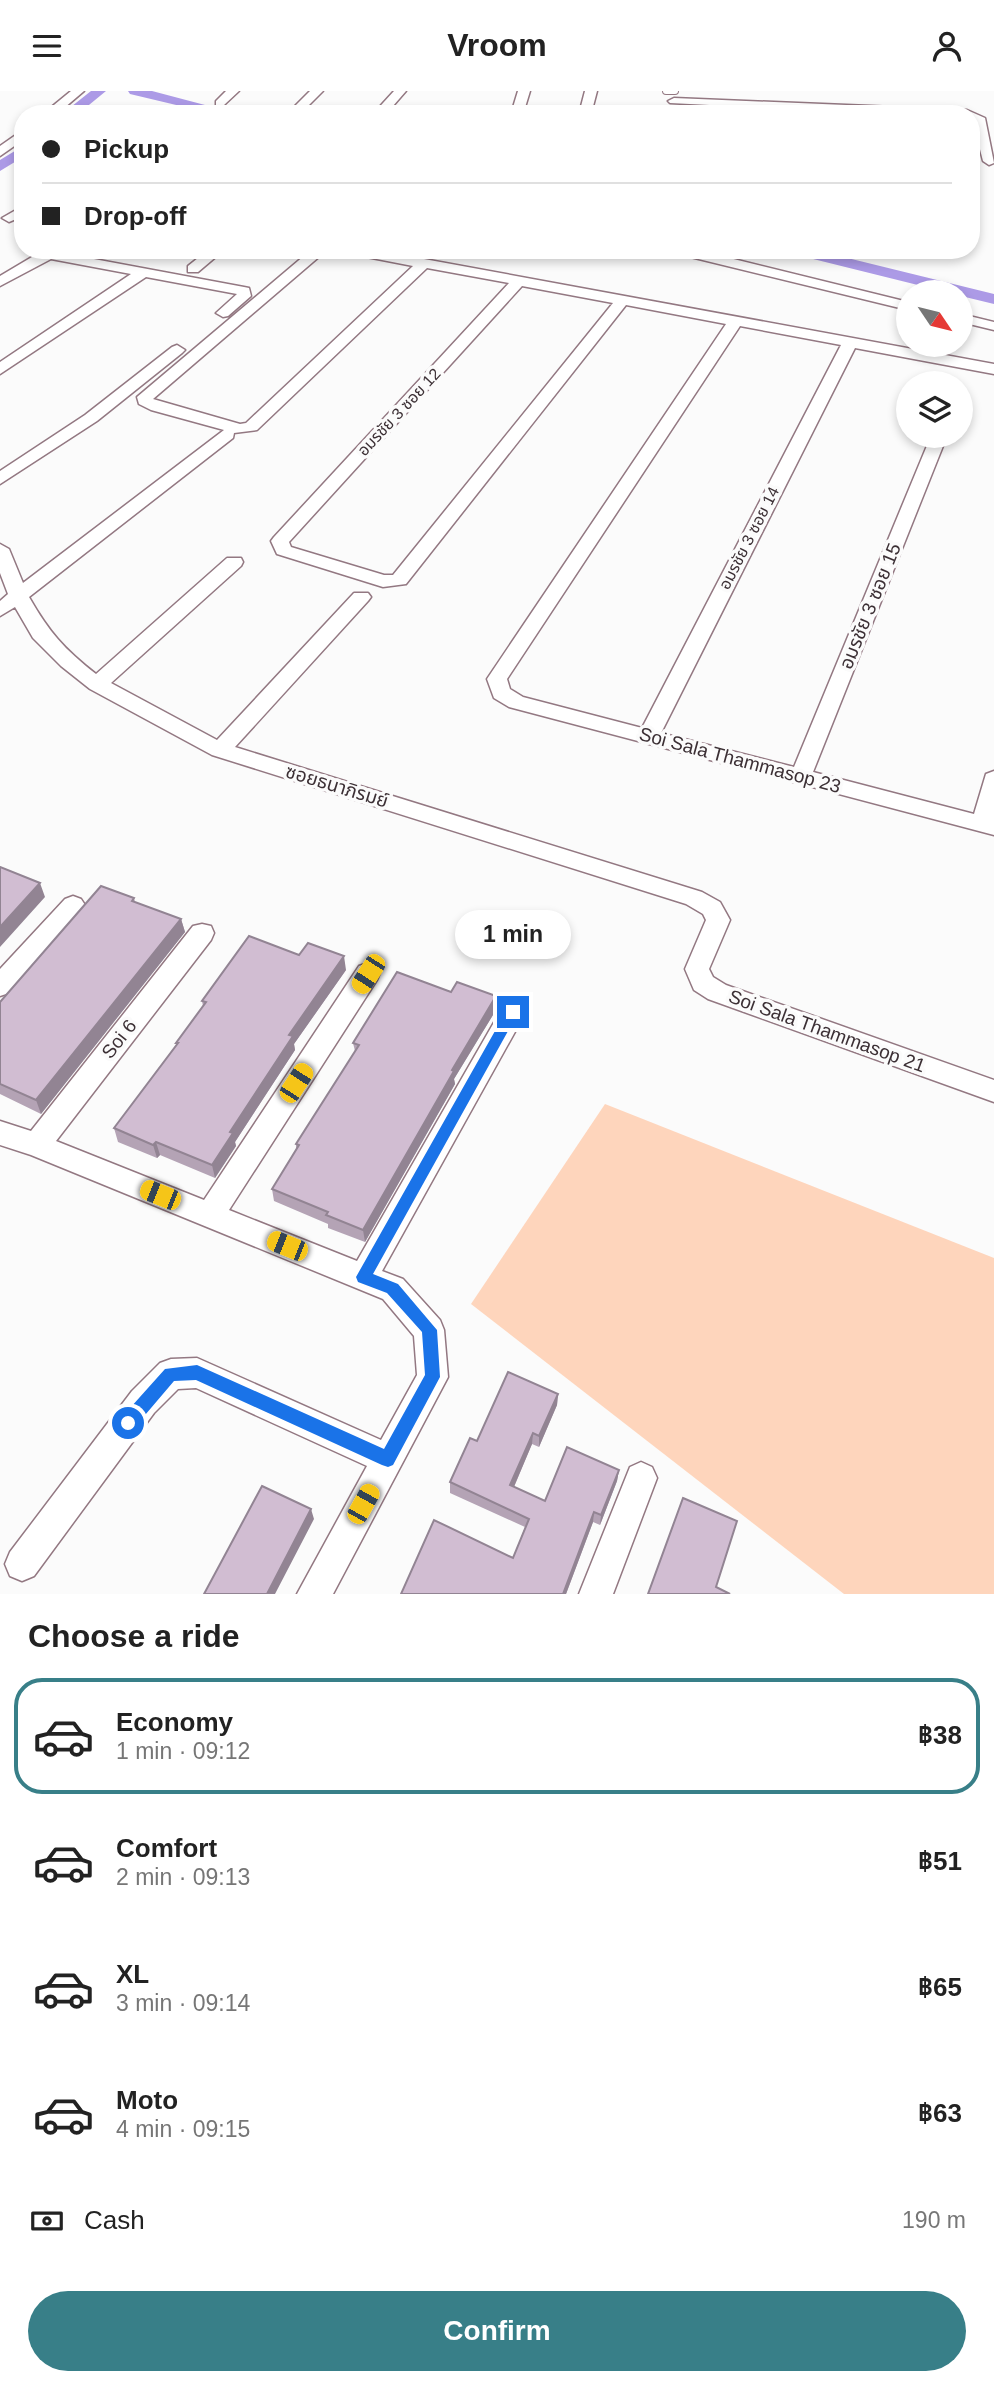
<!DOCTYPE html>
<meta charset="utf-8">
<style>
:root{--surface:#fff;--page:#f6f6f6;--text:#222;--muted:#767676;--line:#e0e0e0;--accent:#387f88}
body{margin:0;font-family:Helvetica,"Noto Sans Thai",sans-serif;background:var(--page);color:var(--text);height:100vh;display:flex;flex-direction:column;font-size:26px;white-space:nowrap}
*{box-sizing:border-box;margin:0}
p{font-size:23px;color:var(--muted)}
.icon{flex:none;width:38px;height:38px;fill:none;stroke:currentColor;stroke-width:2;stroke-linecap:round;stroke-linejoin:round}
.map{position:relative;height:1503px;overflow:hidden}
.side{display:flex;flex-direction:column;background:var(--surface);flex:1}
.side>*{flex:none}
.top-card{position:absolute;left:14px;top:14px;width:966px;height:154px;border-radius:28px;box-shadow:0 4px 10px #0003;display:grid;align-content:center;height:154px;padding:0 28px;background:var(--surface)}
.needle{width:46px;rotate:125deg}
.tools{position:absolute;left:896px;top:189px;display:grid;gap:14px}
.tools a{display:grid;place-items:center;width:77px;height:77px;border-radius:50%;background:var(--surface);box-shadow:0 4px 10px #0003;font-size:35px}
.end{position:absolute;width:32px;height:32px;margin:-16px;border:9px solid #1a73e8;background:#fff;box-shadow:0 0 0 4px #fff}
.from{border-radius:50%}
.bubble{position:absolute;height:49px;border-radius:24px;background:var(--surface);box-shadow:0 4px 10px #0003;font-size:23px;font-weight:700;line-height:49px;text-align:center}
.car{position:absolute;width:21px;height:42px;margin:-21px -10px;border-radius:9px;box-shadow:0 0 5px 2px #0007;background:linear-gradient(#f5c518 24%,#345 0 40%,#f5c518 0 76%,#345 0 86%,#f5c518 0)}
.top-card b{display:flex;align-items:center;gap:24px;height:66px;font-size:26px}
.top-card b+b{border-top:2px solid var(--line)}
.top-card i{width:18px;height:18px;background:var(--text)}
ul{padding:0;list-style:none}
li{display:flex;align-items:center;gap:21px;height:116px;margin:0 14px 10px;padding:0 14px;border:4px solid transparent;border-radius:28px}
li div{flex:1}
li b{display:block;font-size:26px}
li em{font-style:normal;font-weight:700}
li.current{border-color:var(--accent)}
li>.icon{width:63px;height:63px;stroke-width:1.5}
h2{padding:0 28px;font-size:32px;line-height:84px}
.pay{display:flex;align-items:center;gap:18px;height:77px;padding:0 28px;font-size:26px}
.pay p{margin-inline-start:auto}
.primary-button{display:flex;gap:14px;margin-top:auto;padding:14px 28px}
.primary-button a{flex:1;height:80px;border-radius:42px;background:var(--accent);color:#fff;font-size:28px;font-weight:700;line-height:80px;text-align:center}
header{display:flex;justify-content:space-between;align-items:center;height:91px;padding:0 28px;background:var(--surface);font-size:32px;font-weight:700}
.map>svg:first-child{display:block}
</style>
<header><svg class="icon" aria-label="menu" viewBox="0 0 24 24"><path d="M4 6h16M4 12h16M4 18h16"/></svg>Vroom<svg class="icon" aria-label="person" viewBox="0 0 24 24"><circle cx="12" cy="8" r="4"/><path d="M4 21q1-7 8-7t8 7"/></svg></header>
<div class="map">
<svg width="994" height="1503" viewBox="0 0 994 1503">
<rect width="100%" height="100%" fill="#fbfbfb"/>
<path fill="#fed5bc" d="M 605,1013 L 994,1167 L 994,1503 L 844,1503 L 471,1213 Z"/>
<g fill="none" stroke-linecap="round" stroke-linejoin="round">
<path fill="#ac9ae6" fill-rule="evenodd" d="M 91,0 L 106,0 L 78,23 L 62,23 Z
M 128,0 L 152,0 L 239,23 L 214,23 L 130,3 Z
M 23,55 L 23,66 L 0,80 L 0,69 Z
M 787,159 L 815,159 L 994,203 L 994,213 L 961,205 L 961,201 L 946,201 L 789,162 Z"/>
<g stroke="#937882" stroke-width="8">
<path id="service" d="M 666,0 L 675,0"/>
</g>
<g stroke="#937882" stroke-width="3">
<path id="minor" d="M 71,0 L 84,0 L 57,23 L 43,23 Z
M 226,0 L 239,0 L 224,14 L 216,14 L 216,10 Z
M 310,0 L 323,0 L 300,23 L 287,23 Z
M 394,0 L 406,0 L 386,23 L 373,23 Z
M 518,0 L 530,0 L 523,23 L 511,23 Z
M 585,0 L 597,0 L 591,23 L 579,23 Z
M 674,7 L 967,19 L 985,27 L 994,72 L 989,74 L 983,70 L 971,23 L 883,23 L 670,12 L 668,10 Z
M 81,17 L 87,20 L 85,23 L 71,23 Z
M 23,39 L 23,49 L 0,65 L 0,55 Z
M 23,115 L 23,125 L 9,131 L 2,127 Z
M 208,159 L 224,159 L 198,181 L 188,181 L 188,175 Z
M 311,159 L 327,159 L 153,308 L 240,333 L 246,332 L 413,175 L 351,163 L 344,159 L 375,159 L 994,273 L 994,283 L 855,257 L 661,642 L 794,676 L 931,345 L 947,345 L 813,681 L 974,723 L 986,683 L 994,680 L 994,744 L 509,616 L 494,607 L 487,588 L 726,233 L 626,214 L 406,493 L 383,496 L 277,463 L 271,450 L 274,446 L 509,192 L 427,177 L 257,339 L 234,342 L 233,347 L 29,506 C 49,541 64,558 96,583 L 227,467 L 241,467 L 243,471 L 241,475 L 111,592 L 217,649 L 354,502 L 368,502 L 371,506 L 368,510 L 235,656 L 702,801 L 720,811 L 730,829 L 709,878 L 713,886 L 726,894 L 994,989 L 994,1011 L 708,908 L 694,899 L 685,878 L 706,829 L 703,823 L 686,813 L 212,664 L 90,598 L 61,575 L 33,547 L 15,516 L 0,525 L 0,510 L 8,503 L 0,482 L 0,453 L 9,458 L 23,492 L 224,339 L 151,319 L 139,313 L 137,306 ZM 522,195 L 613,212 L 393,484 L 384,484 L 291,456 L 289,451 ZM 740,235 L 841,254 L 642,637 L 523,606 L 510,598 L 507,588 Z
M 672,159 L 697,159 L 908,211 L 908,219 L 674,162 Z
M 51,160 L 244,196 L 249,197 L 251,205 L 228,225 L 223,226 L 216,222 L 237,203 L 146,186 L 0,283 L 0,271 L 131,183 L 51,168 L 0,195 L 0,185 L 37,163 Z
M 961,223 L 994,231 L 994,239 L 961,231 Z
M 177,254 L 185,259 L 182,262 L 97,330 L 0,393 L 0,380 L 85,324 L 172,256 Z
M 73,805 L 81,808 L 85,814 L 81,820 L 9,902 L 0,905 L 0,878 L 65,808 Z
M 202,833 L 211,835 L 214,842 L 211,849 L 56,1050 L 204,1109 L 359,875 L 368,872 L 377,875 L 380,882 L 377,889 L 229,1119 L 357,1170 L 504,914 L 513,911 L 522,914 L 526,921 L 382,1180 L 403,1188 L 440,1229 L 444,1239 L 448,1286 L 333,1503 L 297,1503 L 367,1375 L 196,1297 L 178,1298 L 154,1322 L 34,1485 L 22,1490 L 10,1485 L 5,1473 L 10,1461 L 132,1300 L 160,1272 L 171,1268 L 197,1267 L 381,1349 L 417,1284 L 414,1245 L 383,1208 L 31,1064 L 0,1054 L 0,1030 L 31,1040 L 193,835 Z
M 641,1371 L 652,1376 L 657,1387 L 613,1503 L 579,1503 L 630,1376 Z"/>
</g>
<use href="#service" stroke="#fff" stroke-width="6"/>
<use href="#minor" fill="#fff" fill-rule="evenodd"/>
</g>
<path fill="#b4a3b5" d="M 134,807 L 135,811 L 181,828 L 185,841 L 41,1023 L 0,1003 L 0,911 Z
M 346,879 L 294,953 L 295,959 L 235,1051 L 236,1055 L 215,1087 L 160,1064 L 157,1067 L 118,1051 L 114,1037 L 176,954 L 176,952 L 203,915 L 202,910 Z
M 496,919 L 454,988 L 455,993 L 365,1151 L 328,1137 L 328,1133 L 274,1110 L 272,1098 L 296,1058 L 296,1053 L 355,960 L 353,952 Z
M 558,1303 L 557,1314 L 539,1356 L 532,1353 L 514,1396 L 545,1410 L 619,1379 L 617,1390 L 600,1434 L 593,1431 L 566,1503 L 401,1503 L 513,1467 L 525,1436 L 450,1402 L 450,1391 L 477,1350 Z"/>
<path fill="#928493" d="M 40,792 L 45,806 L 0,856 L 0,836 Z
M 181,828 L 185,841 L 41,1023 L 36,1009 Z
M 344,865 L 346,879 L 294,953 L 295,959 L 235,1051 L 236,1055 L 215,1087 L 212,1074 L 230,1041 L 289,944 Z
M 496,905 L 496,919 L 454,988 L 455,993 L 365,1151 L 363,1139 L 452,979 Z
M 156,1051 L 160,1064 L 157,1067 L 153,1054 Z
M 558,1303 L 557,1314 L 539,1356 L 539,1345 Z
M 533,1342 L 532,1353 L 510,1405 L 510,1394 Z
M 619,1379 L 617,1390 L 600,1434 L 601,1424 Z
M 311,1418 L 314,1428 L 275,1503 L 267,1503 Z
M 594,1421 L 593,1431 L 566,1503 L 563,1503 Z"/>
<path fill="#d1bdd2" stroke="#928493" stroke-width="2" d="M 0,776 L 40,792 L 0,836 Z
M 101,795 L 134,807 L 132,810 L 181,828 L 36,1009 L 0,993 L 0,911 Z
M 249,845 L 299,864 L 308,852 L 344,865 L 289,944 L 293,945 L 230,1041 L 233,1042 L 212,1074 L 156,1051 L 153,1054 L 114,1037 L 178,952 L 176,952 L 206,911 L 202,910 Z
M 397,881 L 451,901 L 457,891 L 496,905 L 452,979 L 454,980 L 363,1139 L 326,1124 L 328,1121 L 272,1098 L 299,1054 L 296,1053 L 359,954 L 353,952 Z
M 508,1281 L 558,1303 L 539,1345 L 533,1342 L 510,1394 L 545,1410 L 567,1356 L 619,1379 L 601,1424 L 594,1421 L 563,1503 L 401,1503 L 434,1429 L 513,1467 L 529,1428 L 450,1391 L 470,1347 L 477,1350 Z
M 262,1395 L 311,1418 L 267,1503 L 204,1503 Z
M 683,1407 L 737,1430 L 716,1496 L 730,1503 L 648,1503 Z"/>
<path fill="#1a73e8" d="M 513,916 L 519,921 L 517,924 L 373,1183 L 398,1193 L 437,1239 L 440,1286 L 393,1374 L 388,1376 L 382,1374 L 196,1289 L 174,1290 L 134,1337 L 128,1339 L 122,1337 L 120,1332 L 122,1326 L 165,1278 L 197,1274 L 384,1358 L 425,1284 L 422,1241 L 387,1202 L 358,1191 L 356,1186 L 508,917 Z"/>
<g text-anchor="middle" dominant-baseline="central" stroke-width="7" stroke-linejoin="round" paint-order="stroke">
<g font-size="16" fill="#3c3035" stroke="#fbfbfb">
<text transform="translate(399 321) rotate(-47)">อมรชัย 3 ซอย 12</text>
<text transform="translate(749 447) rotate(-63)">อมรชัย 3 ซอย 14</text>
</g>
<g font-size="19" fill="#3c3035" stroke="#fbfbfb">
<text transform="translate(870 515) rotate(-68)">อมรชัย 3 ซอย 15</text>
<text transform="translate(740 669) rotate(15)">Soi Sala Thammasop 23</text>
<text transform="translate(337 695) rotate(17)">ซอยธนาภิรมย์</text>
<text transform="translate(827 940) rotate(20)">Soi Sala Thammasop 21</text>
<text transform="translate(119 948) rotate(-52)">Soi 6</text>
</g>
</g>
</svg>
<div class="tools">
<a><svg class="needle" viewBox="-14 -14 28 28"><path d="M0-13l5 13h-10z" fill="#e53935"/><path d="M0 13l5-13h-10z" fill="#767676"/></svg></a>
<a><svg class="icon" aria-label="layers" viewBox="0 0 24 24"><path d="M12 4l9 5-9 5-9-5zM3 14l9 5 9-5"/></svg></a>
</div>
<i class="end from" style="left:128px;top:1332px"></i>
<i class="end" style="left:513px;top:921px"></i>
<div class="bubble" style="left:455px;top:819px;width:116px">1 min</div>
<i class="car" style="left:368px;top:883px;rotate:213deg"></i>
<i class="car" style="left:296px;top:992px;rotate:33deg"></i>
<i class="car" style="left:160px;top:1104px;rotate:292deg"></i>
<i class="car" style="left:287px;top:1155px;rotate:292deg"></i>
<i class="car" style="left:363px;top:1413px;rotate:29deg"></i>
<div class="top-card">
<b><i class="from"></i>Pickup</b>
<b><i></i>Drop-off</b>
</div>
</div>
<section class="side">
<h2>Choose a ride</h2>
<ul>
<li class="current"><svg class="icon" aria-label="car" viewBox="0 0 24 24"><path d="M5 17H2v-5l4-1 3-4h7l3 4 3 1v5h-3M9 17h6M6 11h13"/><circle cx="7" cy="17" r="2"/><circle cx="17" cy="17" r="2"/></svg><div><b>Economy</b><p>1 min · 09:12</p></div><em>฿38</em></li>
<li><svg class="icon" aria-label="car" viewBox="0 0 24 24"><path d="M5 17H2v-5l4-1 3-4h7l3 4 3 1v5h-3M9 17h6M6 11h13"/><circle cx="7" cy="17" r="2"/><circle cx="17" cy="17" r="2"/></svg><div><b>Comfort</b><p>2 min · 09:13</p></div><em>฿51</em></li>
<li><svg class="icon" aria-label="car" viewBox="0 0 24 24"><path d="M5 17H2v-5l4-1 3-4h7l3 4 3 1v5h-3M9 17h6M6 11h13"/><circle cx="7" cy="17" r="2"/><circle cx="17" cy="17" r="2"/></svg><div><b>XL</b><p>3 min · 09:14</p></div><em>฿65</em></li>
<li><svg class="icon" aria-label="car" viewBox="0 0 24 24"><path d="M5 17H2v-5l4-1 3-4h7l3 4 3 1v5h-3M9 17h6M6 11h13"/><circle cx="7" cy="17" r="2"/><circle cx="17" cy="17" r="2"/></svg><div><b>Moto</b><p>4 min · 09:15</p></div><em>฿63</em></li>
</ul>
<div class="pay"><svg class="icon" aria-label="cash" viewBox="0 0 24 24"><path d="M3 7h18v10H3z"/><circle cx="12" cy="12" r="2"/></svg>Cash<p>190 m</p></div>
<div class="primary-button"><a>Confirm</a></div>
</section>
